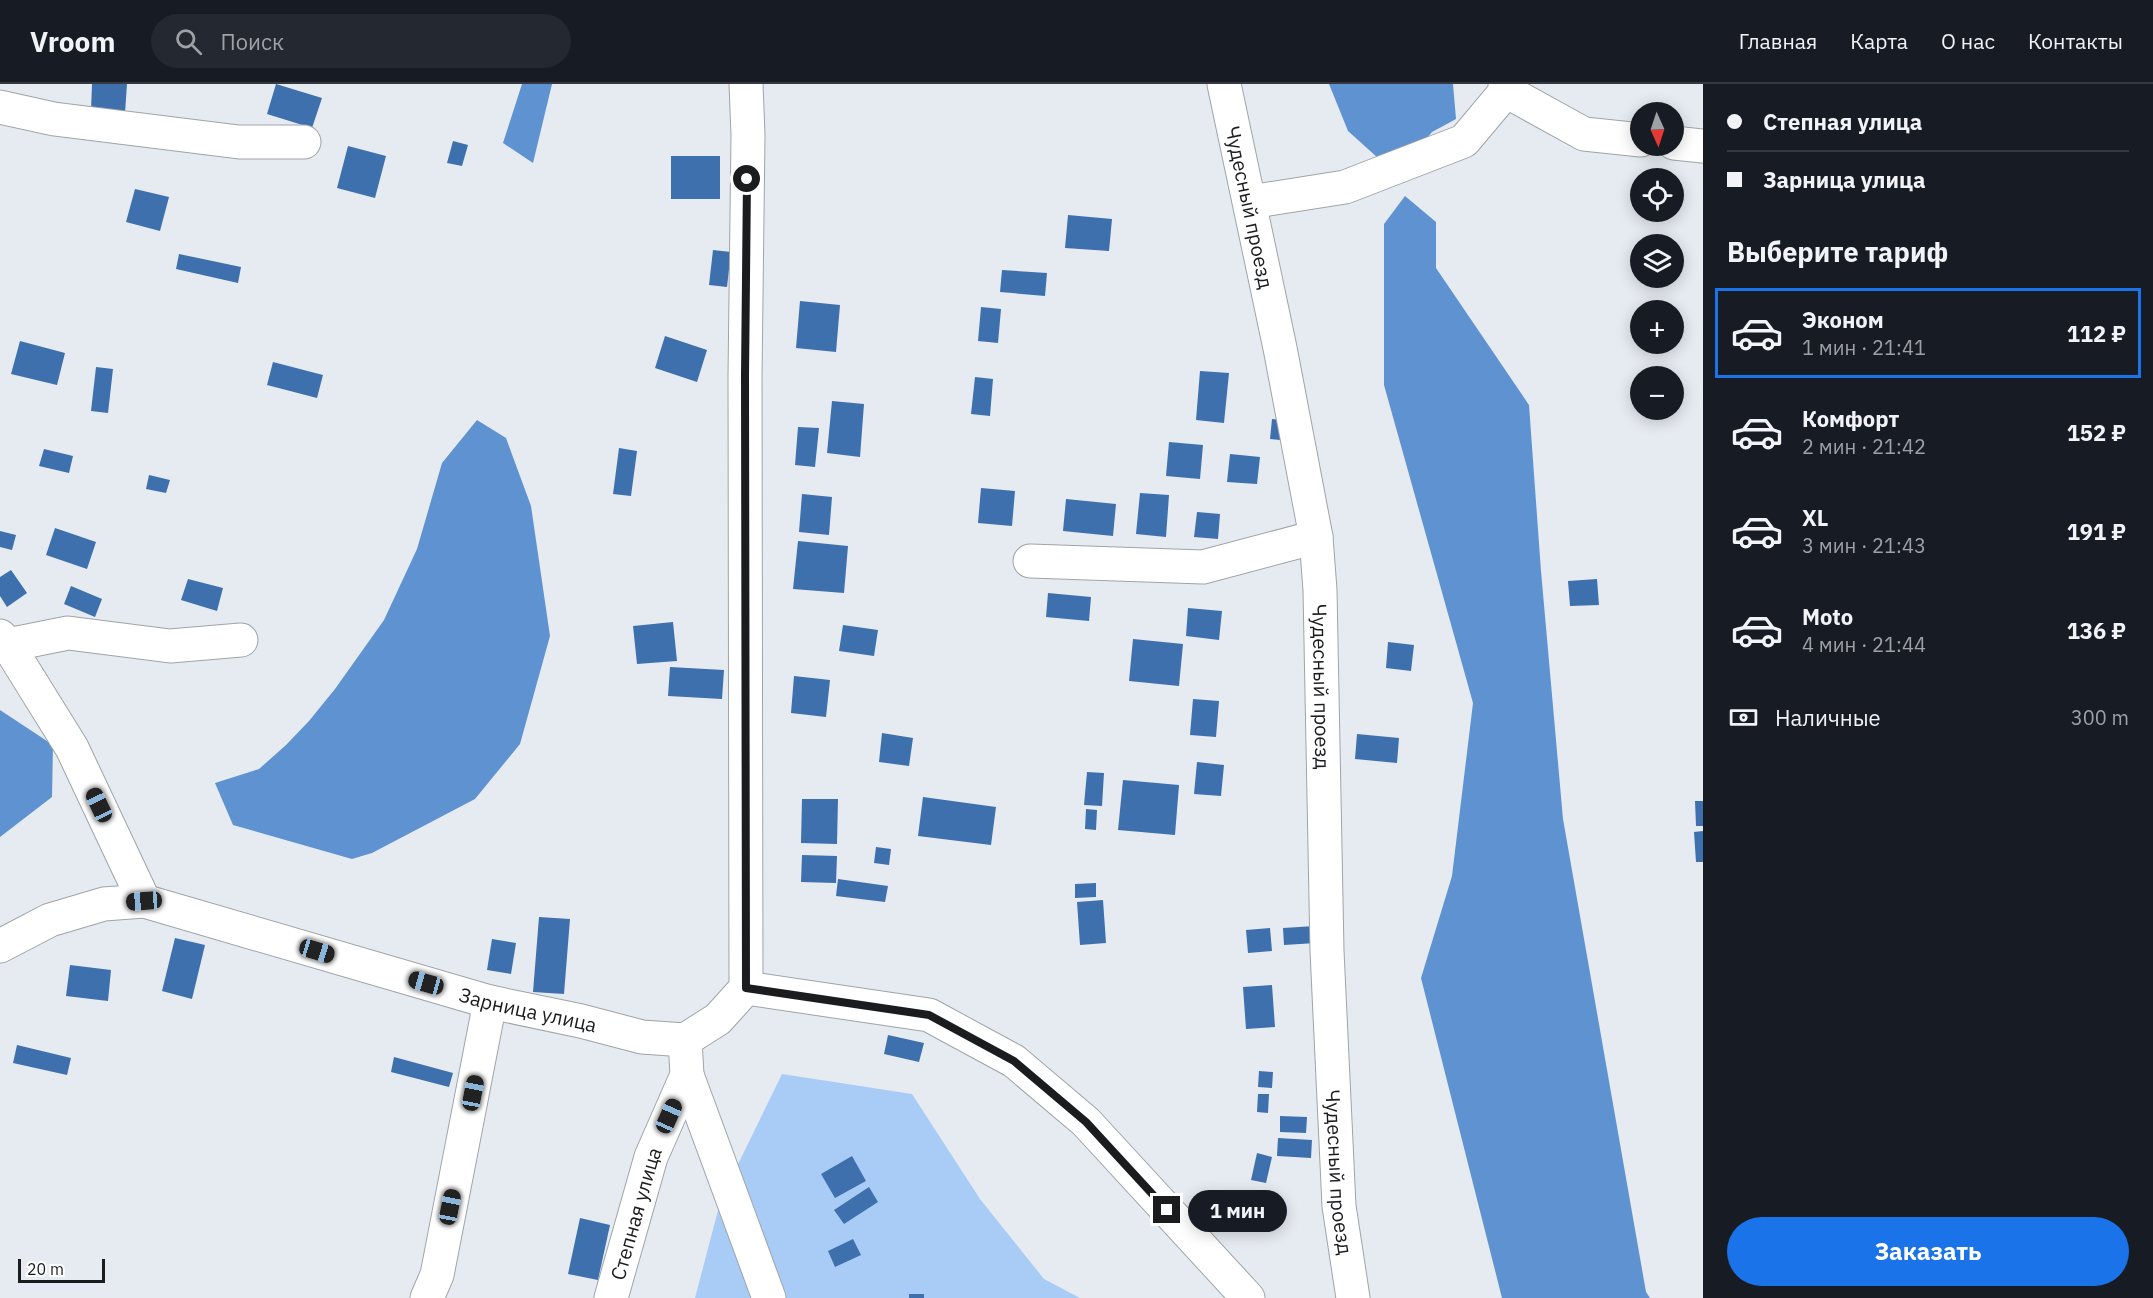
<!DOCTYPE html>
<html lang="ru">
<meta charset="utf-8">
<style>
:root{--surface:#171b24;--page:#242831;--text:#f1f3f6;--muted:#9ea1a6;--line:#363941;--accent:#1a73e8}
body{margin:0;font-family:"IBM Plex Sans",sans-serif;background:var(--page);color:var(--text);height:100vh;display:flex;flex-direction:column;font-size:22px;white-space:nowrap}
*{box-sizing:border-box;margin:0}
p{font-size:20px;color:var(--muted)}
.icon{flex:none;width:33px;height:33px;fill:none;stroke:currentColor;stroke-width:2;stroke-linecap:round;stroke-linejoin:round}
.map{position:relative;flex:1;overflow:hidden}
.side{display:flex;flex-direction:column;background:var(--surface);width:450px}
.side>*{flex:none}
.top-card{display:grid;align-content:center;height:132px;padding:0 24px;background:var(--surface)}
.needle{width:39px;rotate:177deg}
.controls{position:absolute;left:1630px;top:18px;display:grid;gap:12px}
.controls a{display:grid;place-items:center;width:54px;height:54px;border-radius:50%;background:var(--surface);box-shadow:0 3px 15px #0003;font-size:30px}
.scale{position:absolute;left:18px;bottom:15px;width:87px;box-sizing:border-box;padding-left:6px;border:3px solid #1b1c1e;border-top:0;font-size:16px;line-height:21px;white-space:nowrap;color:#1b1c1e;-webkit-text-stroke:4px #fff;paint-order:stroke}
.end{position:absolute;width:27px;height:27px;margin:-14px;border:8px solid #1b1c1e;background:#fff;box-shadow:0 0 0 3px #fff}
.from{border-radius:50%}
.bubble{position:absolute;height:42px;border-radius:21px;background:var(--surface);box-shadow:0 3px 15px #0003;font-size:20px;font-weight:800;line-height:42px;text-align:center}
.car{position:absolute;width:18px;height:36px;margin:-18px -9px;border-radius:8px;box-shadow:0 0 4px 2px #0007;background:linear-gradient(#222 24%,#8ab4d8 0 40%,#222 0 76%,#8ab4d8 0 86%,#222 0)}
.top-card b{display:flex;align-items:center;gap:21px;height:57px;font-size:22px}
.top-card b+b{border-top:2px solid var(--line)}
.top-card i{width:15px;height:15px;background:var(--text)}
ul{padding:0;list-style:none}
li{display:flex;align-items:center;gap:18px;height:90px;margin:0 12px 9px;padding:0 12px;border:3px solid transparent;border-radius:0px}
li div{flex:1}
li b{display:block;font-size:22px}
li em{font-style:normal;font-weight:800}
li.current{border-color:var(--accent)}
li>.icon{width:54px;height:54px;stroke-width:1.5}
h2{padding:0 24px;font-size:27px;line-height:72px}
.pay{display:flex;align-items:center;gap:15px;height:66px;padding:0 24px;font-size:22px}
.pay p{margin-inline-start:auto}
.button{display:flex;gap:12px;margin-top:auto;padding:12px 24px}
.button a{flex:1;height:69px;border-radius:36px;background:var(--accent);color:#fff;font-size:24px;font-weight:800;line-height:69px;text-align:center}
header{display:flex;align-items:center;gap:36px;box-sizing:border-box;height:84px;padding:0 30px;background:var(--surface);border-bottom:2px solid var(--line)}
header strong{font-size:28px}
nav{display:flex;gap:33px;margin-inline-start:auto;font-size:21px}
.search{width:420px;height:54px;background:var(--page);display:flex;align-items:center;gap:15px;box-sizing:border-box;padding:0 21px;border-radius:33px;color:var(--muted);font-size:22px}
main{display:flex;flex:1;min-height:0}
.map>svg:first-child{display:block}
</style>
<header>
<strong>Vroom</strong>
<div class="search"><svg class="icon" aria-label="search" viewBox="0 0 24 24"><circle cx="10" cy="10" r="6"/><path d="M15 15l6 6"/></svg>Поиск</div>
<nav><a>Главная</a><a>Карта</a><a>О нас</a><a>Контакты</a></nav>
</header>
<main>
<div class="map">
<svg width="1703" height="1214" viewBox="0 0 1703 1214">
<rect width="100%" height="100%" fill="#e6ebf1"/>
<path fill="#a9ccf7" d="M 782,990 L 912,1010 L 980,1115 L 1044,1195 L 1080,1214 L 695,1214 L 721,1115 Z"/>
<path fill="#5f92d1" d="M 522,0 L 552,0 L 533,79 L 503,59 Z
M 1329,0 L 1453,0 L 1456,35 L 1432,48 L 1407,78 L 1388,83 L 1348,47 Z
M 1405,112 L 1436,138 L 1436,184 L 1529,321 L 1541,487 L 1563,735 L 1646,1208 L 1650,1214 L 1502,1214 L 1421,894 L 1452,792 L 1473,619 L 1384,301 L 1384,140 Z
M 477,336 L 506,354 L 531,422 L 550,552 L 520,660 L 475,715 L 372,769 L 352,775 L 233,741 L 215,699 L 259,685 L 286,661 L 309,637 L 335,605 L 384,536 L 417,465 L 442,379 Z
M 0,626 L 53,661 L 52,713 L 0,753 Z"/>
<path fill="#3e70ad" d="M 92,0 L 127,0 L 125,29 L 91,27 Z
M 276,0 L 322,14 L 312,44 L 267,30 Z
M 453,57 L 468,61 L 462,82 L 447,79 Z
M 348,62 L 386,72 L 375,114 L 337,104 Z
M 671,72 L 720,72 L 720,115 L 671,115 Z
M 135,105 L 169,113 L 160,147 L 126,138 Z
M 1068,131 L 1112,135 L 1109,167 L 1065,164 Z
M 713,166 L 731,168 L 727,203 L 709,201 Z
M 179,170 L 241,183 L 238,199 L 176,185 Z
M 1002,186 L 1047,189 L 1045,212 L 1000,208 Z
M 800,217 L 840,221 L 836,268 L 796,264 Z
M 981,223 L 1001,225 L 998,259 L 978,257 Z
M 665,252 L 707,266 L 697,298 L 655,284 Z
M 20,257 L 65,269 L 57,301 L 11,290 Z
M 273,278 L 323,291 L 317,314 L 267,301 Z
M 96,283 L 113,285 L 108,329 L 91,327 Z
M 1200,287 L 1229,289 L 1224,339 L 1196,336 Z
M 975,293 L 993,295 L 990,332 L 971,330 Z
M 832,317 L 864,320 L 860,373 L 827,369 Z
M 1272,335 L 1282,336 L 1280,356 L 1270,355 Z
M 798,343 L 819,344 L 815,383 L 795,381 Z
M 1169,358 L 1203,361 L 1200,395 L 1166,392 Z
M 619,364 L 637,367 L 631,412 L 613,410 Z
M 44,365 L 73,372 L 69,389 L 39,382 Z
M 1230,370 L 1260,373 L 1257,400 L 1227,398 Z
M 149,391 L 170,396 L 166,409 L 146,405 Z
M 981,404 L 1015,407 L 1012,442 L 978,439 Z
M 1140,409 L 1169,411 L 1166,453 L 1136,450 Z
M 802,410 L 832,413 L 829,451 L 799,448 Z
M 1066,415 L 1116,420 L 1113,452 L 1063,447 Z
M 1197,428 L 1220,430 L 1218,455 L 1194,453 Z
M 55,444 L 96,458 L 87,485 L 46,471 Z
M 0,447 L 16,451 L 12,466 L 0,463 Z
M 798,457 L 848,462 L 844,509 L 793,505 Z
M 11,486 L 27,509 L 7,523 L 0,512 L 0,493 Z
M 188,495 L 223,504 L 217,527 L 181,516 Z
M 1597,495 L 1599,521 L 1570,522 L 1568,497 Z
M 71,502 L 102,515 L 95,533 L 64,520 Z
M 1048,509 L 1091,513 L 1089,537 L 1046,533 Z
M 1188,524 L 1222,527 L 1219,556 L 1186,552 Z
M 673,538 L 677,577 L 637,580 L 633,542 Z
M 843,541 L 878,546 L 874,572 L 839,567 Z
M 1133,555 L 1183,560 L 1179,602 L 1129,597 Z
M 1388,558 L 1414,561 L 1411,587 L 1386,584 Z
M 670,583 L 724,586 L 722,615 L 668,612 Z
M 794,592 L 830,596 L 826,633 L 791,629 Z
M 1193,615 L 1219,617 L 1216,653 L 1190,651 Z
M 882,649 L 913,654 L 909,682 L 879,678 Z
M 1357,650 L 1399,654 L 1397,679 L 1355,675 Z
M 1197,678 L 1224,681 L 1221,712 L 1194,710 Z
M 1087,688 L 1104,689 L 1102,722 L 1084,721 Z
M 1123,696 L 1179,701 L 1175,751 L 1118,746 Z
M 923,713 L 996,723 L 991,761 L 918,752 Z
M 802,715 L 838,715 L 837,760 L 801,759 Z
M 1695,717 L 1703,717 L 1703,742 L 1696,742 Z
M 1086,725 L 1097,726 L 1096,746 L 1085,745 Z
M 1703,747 L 1703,778 L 1696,778 L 1694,748 Z
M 876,763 L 891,765 L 889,781 L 874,779 Z
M 802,771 L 837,772 L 836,799 L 801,798 Z
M 838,795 L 888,802 L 885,818 L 836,812 Z
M 1096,799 L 1096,813 L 1075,814 L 1075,800 Z
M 1103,816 L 1106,859 L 1080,861 L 1077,818 Z
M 539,833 L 570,835 L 564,910 L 533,908 Z
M 1315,842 L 1316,859 L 1284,861 L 1283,844 Z
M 1270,844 L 1272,867 L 1248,869 L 1246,846 Z
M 175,854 L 205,861 L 192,915 L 162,907 Z
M 492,855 L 516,859 L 511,890 L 487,886 Z
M 70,881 L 111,886 L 108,917 L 66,912 Z
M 1272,901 L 1275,943 L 1246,945 L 1243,903 Z
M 888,951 L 924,959 L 919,978 L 884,970 Z
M 17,961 L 71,974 L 67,991 L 13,979 Z
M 394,973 L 453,989 L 449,1003 L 391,988 Z
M 1259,987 L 1273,988 L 1272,1004 L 1258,1003 Z
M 1258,1010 L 1269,1010 L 1268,1029 L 1257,1028 Z
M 1280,1032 L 1307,1033 L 1306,1049 L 1280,1048 Z
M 1278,1054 L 1312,1056 L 1311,1074 L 1277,1072 Z
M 1257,1069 L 1272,1073 L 1266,1099 L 1251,1096 Z
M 852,1072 L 866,1097 L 835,1114 L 821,1090 Z
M 869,1103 L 878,1118 L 844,1140 L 834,1126 Z
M 580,1134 L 610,1141 L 598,1196 L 568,1190 Z
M 853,1155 L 861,1171 L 835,1183 L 828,1167 Z
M 909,1210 L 924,1210 L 924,1214 L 909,1214 Z"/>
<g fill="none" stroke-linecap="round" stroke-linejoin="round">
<g stroke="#9fa4a9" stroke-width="35">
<g id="minor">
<path id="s1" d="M 1224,0 L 1280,264 L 1316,453 L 1320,506 L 1327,867 L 1339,1122 L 1353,1214"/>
<path d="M 1506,7 L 1584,50 L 1641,56"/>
<path d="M 0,23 L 54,35 L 239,58 L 304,58"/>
<path d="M 1674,59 L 1703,62"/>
<path d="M 1250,118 L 1345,103 L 1464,57 L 1506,7 L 1505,0"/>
<path d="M 1030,477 L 1203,483 L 1316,453"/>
<path d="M 0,552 L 8,561 L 72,664 L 144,817"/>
<path d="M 8,561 L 68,549 L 170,562 L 241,556"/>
<path id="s2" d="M 0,862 L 50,836 L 104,820 L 144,817 L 490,918 L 581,937 L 642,953 L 685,956"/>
<path d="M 746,904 L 929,931 L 1014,977 L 1086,1038 L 1248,1214"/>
<path d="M 687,991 L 769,1214"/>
<path d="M 427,1214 L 437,1191 L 490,918"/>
<path id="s3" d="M 611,1214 L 651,1073 L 687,991 L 685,956 L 718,935 L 746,904 L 745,292 L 748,51 L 746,0"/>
</g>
</g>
<use href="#minor" stroke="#fff" stroke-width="33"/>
</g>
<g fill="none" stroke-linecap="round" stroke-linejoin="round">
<path stroke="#1b1c1e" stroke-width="8" d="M 747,95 L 745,292 L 746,904 L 929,931 L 1014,977 L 1086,1038 L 1167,1126"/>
</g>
<g text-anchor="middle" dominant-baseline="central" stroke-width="4.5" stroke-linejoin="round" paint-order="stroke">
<g font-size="20" fill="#1b1c1e" stroke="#fff">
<text stroke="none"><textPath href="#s1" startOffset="126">Чудесный проезд</textPath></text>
<text stroke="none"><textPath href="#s1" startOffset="612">Чудесный проезд</textPath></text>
<text stroke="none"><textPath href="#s2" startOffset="552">Зарница улица</textPath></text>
<text stroke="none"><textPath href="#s1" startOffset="1098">Чудесный проезд</textPath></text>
<text stroke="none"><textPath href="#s3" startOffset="88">Степная улица</textPath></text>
</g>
</g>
</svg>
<div class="controls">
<a><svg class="needle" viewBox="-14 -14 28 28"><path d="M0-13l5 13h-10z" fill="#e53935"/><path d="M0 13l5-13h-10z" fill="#9ea1a6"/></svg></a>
<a><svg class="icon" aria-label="locate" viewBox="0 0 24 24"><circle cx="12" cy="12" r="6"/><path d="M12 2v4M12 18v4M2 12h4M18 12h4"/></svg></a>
<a><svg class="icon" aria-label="layers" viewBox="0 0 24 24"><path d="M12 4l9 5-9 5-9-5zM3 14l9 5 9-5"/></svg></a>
<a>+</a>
<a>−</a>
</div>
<div class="scale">20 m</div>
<i class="end from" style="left:747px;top:95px"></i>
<i class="end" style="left:1167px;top:1126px"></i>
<div class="bubble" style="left:1188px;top:1106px;width:99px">1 мин</div>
<i class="car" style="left:99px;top:721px;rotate:335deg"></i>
<i class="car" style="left:144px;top:817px;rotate:266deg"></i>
<i class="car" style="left:317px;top:867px;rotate:107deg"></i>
<i class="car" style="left:426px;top:899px;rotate:286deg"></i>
<i class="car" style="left:473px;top:1009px;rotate:11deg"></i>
<i class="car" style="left:669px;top:1032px;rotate:24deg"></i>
<i class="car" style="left:450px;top:1123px;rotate:11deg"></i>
</div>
<section class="side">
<div class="top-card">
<b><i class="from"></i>Степная улица</b>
<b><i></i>Зарница улица</b>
</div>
<h2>Выберите тариф</h2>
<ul>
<li class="current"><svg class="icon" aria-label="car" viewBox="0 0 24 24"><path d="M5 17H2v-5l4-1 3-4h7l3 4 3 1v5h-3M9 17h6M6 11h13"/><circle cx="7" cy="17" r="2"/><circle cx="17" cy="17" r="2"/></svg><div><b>Эконом</b><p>1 мин · 21:41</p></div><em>112 ₽</em></li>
<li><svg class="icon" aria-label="car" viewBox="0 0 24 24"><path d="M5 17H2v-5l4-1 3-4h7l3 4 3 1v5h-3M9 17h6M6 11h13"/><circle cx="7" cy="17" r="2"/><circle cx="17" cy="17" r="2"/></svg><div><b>Комфорт</b><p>2 мин · 21:42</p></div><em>152 ₽</em></li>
<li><svg class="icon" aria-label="car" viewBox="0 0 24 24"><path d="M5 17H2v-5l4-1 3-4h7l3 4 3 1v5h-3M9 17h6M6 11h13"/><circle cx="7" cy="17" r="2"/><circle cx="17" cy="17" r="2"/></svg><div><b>XL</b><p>3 мин · 21:43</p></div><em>191 ₽</em></li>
<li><svg class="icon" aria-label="car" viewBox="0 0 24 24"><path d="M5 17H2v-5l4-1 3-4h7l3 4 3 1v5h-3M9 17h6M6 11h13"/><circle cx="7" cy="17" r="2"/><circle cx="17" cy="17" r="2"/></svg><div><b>Moto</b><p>4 мин · 21:44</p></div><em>136 ₽</em></li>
</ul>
<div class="pay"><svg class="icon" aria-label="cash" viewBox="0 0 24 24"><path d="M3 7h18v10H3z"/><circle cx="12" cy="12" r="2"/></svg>Наличные<p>300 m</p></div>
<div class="button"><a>Заказать</a></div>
</section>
</main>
